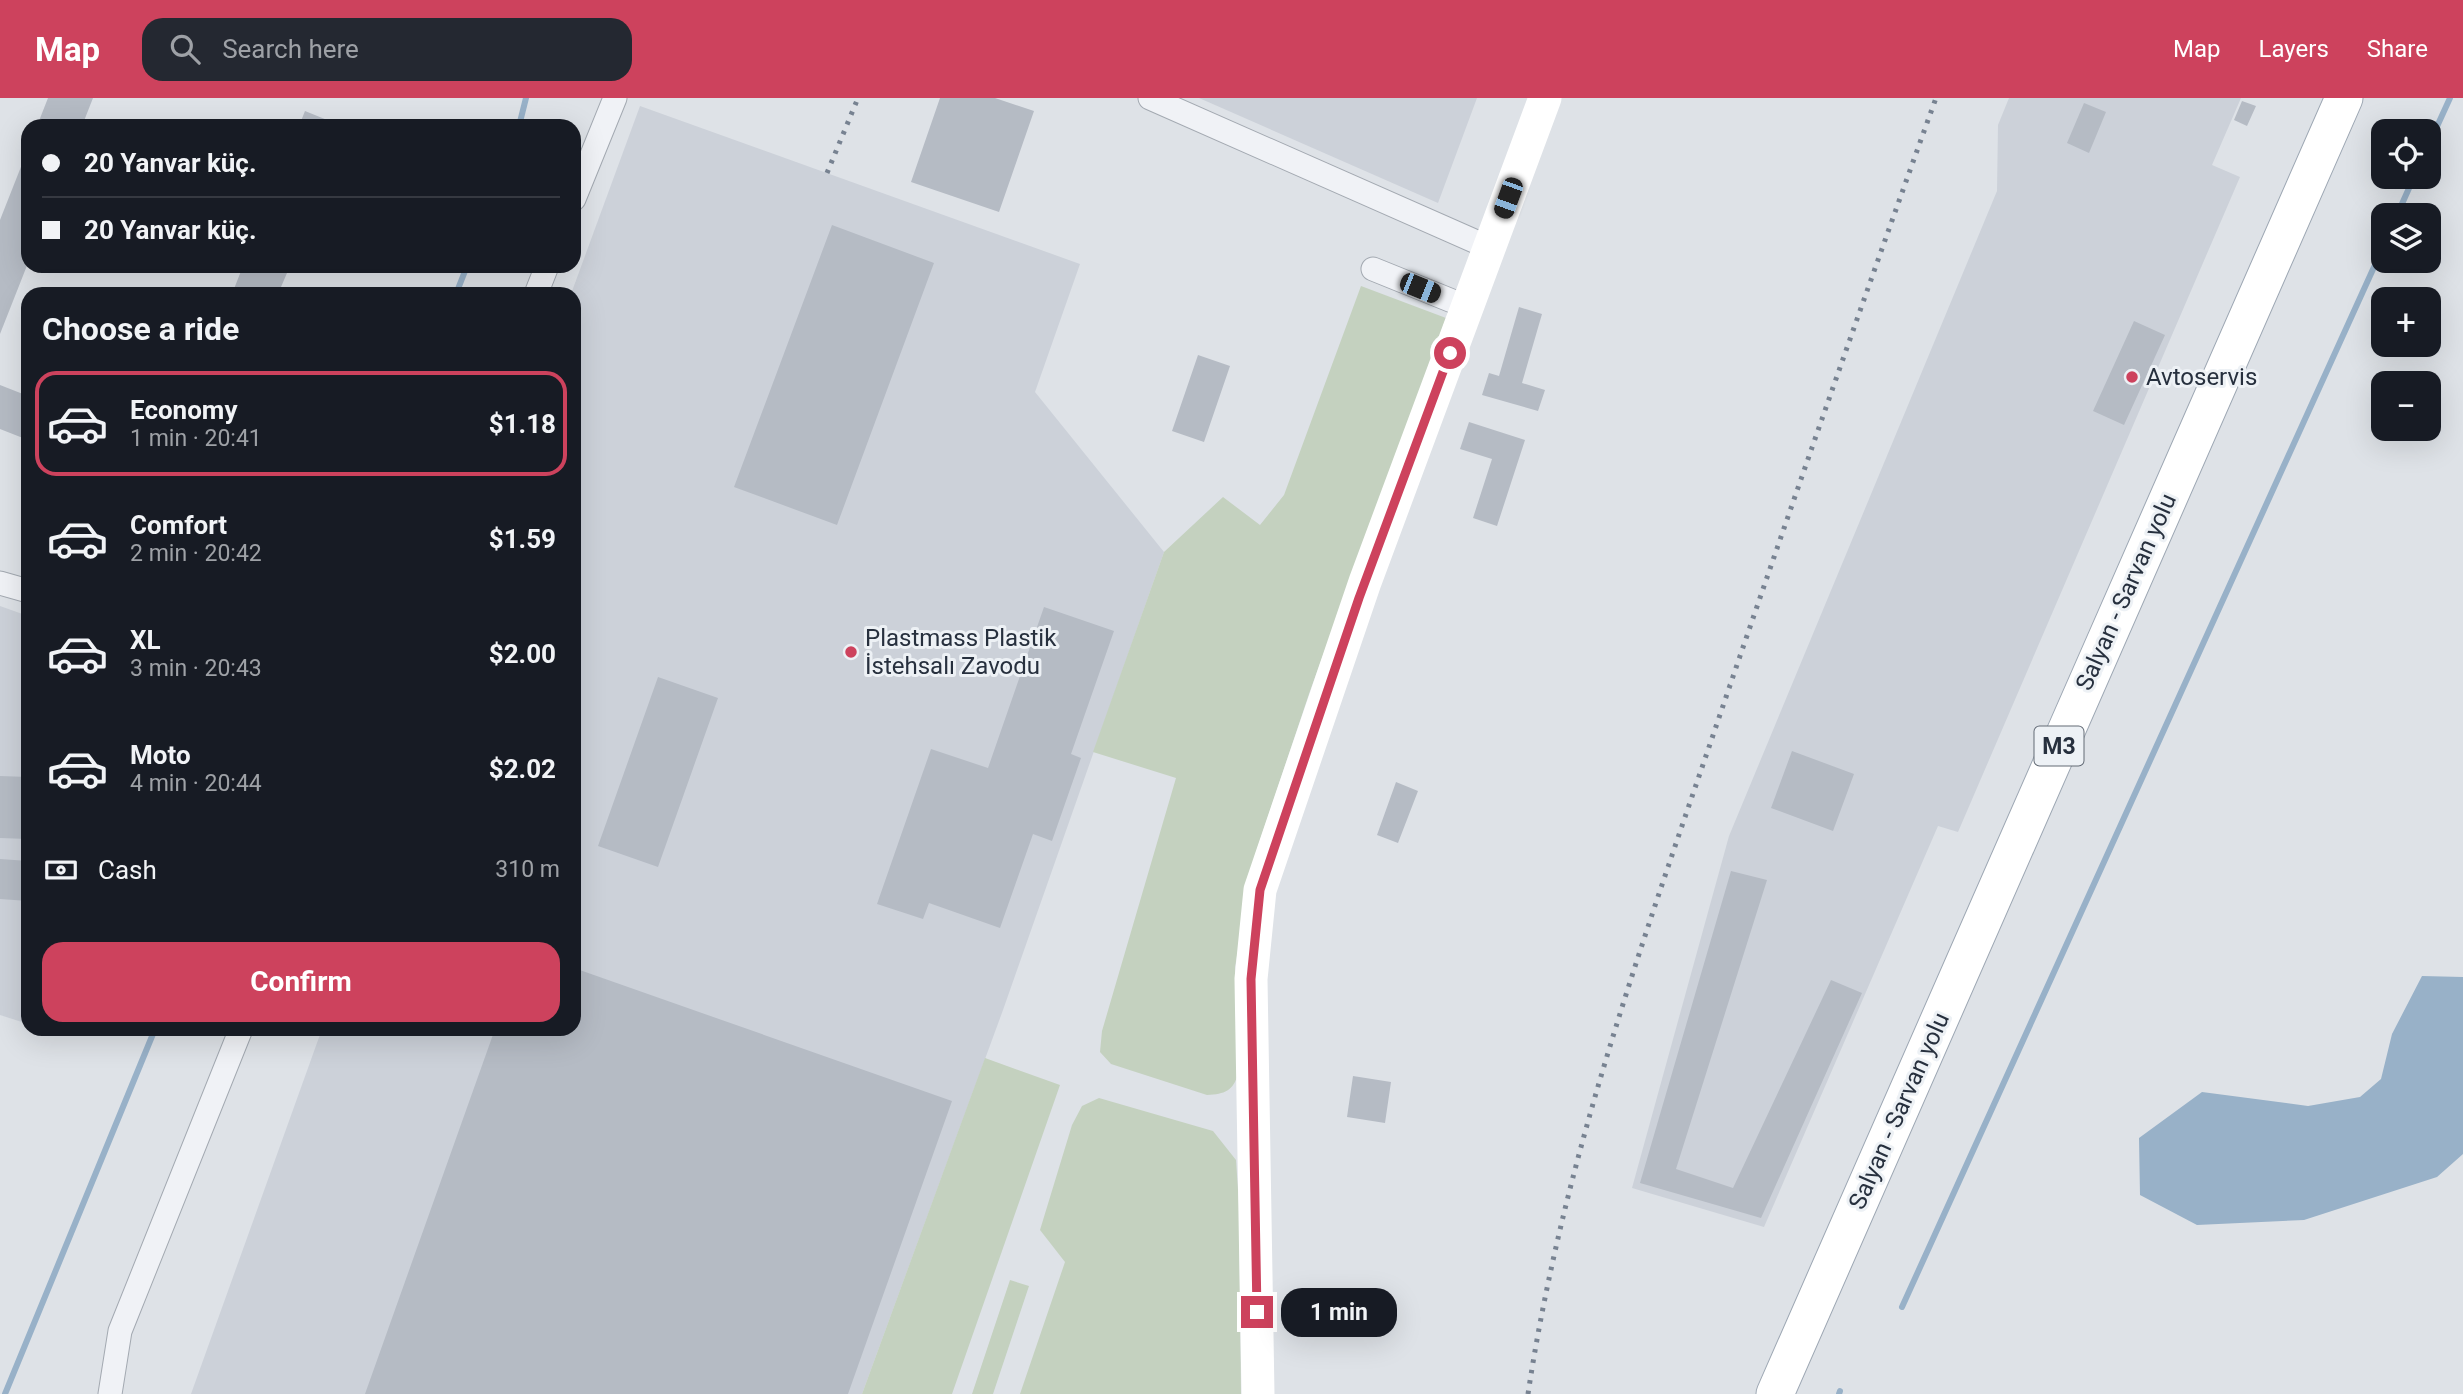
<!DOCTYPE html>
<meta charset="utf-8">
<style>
:root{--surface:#171b24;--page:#242831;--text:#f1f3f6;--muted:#9ea1a6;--line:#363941;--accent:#cd425d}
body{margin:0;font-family:Roboto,sans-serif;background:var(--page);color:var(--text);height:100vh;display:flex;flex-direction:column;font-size:26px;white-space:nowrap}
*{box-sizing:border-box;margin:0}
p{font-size:23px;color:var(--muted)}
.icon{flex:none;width:38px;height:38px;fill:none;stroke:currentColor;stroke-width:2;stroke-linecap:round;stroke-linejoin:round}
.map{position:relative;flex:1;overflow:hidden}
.drawer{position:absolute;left:21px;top:189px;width:560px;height:749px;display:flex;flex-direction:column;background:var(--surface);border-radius:21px;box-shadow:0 7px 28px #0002}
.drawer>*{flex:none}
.guide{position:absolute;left:21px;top:21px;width:560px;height:154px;border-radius:21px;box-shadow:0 7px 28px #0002;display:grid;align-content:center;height:154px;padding:0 21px;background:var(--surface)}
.buttons{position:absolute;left:2371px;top:21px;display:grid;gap:14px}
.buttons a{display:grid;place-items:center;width:70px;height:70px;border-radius:14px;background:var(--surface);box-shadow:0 7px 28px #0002;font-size:35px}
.end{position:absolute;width:32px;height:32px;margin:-16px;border:9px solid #cd425d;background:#fff;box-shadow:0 0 0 4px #fff}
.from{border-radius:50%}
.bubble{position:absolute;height:49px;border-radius:21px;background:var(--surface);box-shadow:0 7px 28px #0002;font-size:23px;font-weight:700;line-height:49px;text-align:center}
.car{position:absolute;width:21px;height:42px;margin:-21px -10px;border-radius:9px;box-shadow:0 0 5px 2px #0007;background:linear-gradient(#222 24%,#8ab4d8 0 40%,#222 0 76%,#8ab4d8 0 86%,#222 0)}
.guide b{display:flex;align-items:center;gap:24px;height:66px;font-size:26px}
.guide b+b{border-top:2px solid var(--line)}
.guide i{width:18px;height:18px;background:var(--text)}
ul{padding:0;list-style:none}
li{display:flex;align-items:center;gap:21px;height:105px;margin:0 14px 10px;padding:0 7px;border:4px solid transparent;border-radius:21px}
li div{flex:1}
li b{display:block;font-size:26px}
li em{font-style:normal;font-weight:700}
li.on{border-color:var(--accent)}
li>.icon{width:63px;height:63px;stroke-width:1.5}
h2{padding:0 21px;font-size:32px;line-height:84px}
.pay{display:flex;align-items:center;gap:18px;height:77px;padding:0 21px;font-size:26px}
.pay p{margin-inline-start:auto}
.button{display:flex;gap:14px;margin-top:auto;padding:14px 21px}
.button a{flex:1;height:80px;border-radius:21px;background:var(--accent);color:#fff;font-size:28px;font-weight:700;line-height:80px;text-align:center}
header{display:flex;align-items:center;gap:42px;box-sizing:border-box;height:98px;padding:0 35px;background:var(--accent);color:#fff}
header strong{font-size:33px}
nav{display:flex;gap:38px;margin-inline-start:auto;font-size:24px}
.search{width:490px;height:63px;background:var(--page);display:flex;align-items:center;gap:18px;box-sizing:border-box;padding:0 24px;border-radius:21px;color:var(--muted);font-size:26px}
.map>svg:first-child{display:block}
</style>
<header>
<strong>Map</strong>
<div class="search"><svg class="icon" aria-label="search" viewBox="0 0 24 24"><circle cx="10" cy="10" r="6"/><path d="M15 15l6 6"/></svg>Search here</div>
<nav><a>Map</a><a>Layers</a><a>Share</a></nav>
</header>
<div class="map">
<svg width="2463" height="1296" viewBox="0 0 2463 1296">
<rect width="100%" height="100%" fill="#dee2e7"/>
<path fill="#ccd1d9" d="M 1199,0 L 1477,0 L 1438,105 Z
M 2009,0 L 2241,0 L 2212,67 L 2240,79 L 1958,734 L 1938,728 L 1764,1129 L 1632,1090 L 1729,738 L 1997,93 L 1998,27 Z
M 640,8 L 1080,166 L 1035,294 L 1164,454 L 1003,912 L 862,1296 L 191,1296 L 322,931 L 574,931 L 574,196 L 571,196 Z
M 0,508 L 28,518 L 28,926 L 0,917 Z"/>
<path fill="#c4d1bf" d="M 1361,188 L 1446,220 L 1310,593 L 1255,757 L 1235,869 L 1238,976 C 1233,993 1225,996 1207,997 L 1111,966 L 1100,954 L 1102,933 L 1176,680 L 1093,654 L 1164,454 L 1223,399 L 1260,427 L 1284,397 Z
M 985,960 L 1060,987 L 952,1296 L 862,1296 Z
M 1099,1000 L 1213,1033 L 1236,1062 L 1239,1107 L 1241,1296 L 1020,1296 L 1065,1164 L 1040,1132 L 1072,1027 L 1082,1008 Z
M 1010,1182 L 1029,1188 L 993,1296 L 972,1296 Z"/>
<path fill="#98b1c8" d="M 2422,878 L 2463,879 L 2463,1056 L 2437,1079 L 2304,1122 L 2197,1127 L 2140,1097 L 2139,1040 L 2202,994 L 2308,1008 L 2360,999 L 2381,981 L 2392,936 Z"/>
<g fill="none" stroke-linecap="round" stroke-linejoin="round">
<path stroke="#98b1c8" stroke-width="6" d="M 519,28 L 526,0
M 2429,46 L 2450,0
M 2397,117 L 2414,79
M 456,196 L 467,168
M 1902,1209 L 2384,147
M 5,1296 L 155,931
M 1839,1296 L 1840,1293"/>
</g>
<path fill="#b5bbc4" d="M 48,0 L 93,0 L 82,28 L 37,28 Z
M 940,0 L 995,0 L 1034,13 L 999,114 L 911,84 Z
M 2242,3 L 2256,8 L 2247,28 L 2234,22 Z
M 2084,5 L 2106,14 L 2089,55 L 2067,45 Z
M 305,13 L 342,28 L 299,28 Z
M 28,51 L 28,165 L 0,236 L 0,122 Z
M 832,127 L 934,165 L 837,427 L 734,389 Z
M 243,168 L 290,168 L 278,196 L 232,196 Z
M 1519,209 L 1542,216 L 1522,285 L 1545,292 L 1538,313 L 1482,297 L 1489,275 L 1499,278 Z
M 2134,223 L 2165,237 L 2124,327 L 2093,313 Z
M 1198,257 L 1230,268 L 1204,344 L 1172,333 Z
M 0,287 L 28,298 L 28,342 L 0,331 Z
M 1469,324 L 1525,342 L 1497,428 L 1473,420 L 1492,361 L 1460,351 Z
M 1044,509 L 1114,533 L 1071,656 L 1081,660 L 1052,743 L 1033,736 L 1000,830 L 929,805 L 923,821 L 877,806 L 931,651 L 988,670 Z
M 658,579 L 718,600 L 658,769 L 598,748 Z
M 1792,653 L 1854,676 L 1833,733 L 1771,710 Z
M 0,678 L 28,679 L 28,741 L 0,740 Z
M 1396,684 L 1418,693 L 1398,745 L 1377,737 Z
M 0,761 L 28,763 L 28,803 L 0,801 Z
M 1731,773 L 1767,782 L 1676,1071 L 1733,1090 L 1831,882 L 1862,895 L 1761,1120 L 1640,1085 Z
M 574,870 L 952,1003 L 848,1296 L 365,1296 L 495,931 L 574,931 Z
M 1353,978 L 1391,984 L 1385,1025 L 1347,1019 Z"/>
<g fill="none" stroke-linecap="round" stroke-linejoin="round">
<g stroke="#a3a9b1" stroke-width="25">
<path id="street" d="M 1150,0 L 1490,150
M 574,101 L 615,0
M 1373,171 L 1467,209
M 536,196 L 547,168
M 0,485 L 28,493
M 110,1296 L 120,1233 L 241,931"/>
</g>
<g stroke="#9da7b3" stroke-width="39">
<path id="primary" d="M 1775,1296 L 2344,0"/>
</g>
<use href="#street" stroke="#f0f2f6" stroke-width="23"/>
<path stroke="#fff" stroke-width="33" d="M 1258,1296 L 1251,881 L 1260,792 L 1365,484 L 1545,0"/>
<use href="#primary" stroke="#fff" stroke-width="37"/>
<path stroke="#778291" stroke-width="5" stroke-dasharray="3.5 7" stroke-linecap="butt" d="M 827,75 L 858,0
M 1528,1296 C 1561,1076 1636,862 1708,652 C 1782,434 1858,216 1936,0"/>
</g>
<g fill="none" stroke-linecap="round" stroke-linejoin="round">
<path stroke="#cd425d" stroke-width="9" d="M 1257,1214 L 1251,881 L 1260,792 L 1359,500 L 1450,255"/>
</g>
<g fill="#cd425d" stroke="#edf1f5" stroke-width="2.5">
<circle cx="2132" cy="279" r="7"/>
<circle cx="851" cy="554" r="7"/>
</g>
<g text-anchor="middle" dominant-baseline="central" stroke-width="6" stroke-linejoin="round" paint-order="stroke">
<rect fill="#edf1f5" stroke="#626a75" stroke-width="2" x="2034.5" y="628.5" width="49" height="39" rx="5"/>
<g font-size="23" font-weight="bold" fill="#27303e">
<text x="2059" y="648">M3</text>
</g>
<g font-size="24" fill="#27303e" stroke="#edf1f5" text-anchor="start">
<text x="2146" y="279">Avtoservis</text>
<text x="865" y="540">Plastmass Plastik<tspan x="865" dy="28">İstehsalı Zavodu</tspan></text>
</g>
<g font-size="24" fill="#27303e" stroke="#edf1f5">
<text transform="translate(2126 494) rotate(-66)">Salyan - Sarvan yolu</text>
<text transform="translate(1899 1013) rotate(-66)">Salyan - Sarvan yolu</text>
</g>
</g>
</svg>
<div class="buttons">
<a><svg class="icon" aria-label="locate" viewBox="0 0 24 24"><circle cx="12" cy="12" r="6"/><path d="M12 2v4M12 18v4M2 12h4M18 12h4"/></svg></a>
<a><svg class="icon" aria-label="layers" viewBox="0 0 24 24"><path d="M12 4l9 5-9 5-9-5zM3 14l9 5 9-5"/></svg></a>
<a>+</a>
<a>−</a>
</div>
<i class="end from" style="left:1450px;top:255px"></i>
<i class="end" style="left:1257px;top:1214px"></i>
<div class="bubble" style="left:1281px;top:1190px;width:116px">1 min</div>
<i class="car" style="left:1508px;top:100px;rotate:200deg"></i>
<i class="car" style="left:1420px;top:190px;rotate:112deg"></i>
<div class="guide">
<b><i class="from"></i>20 Yanvar küç.</b>
<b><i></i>20 Yanvar küç.</b>
</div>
<section class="drawer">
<h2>Choose a ride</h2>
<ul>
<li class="on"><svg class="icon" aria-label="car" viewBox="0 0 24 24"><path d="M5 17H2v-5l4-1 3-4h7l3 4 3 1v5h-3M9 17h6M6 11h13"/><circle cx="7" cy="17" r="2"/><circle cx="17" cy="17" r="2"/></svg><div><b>Economy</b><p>1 min · 20:41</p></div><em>$1.18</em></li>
<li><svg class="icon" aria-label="car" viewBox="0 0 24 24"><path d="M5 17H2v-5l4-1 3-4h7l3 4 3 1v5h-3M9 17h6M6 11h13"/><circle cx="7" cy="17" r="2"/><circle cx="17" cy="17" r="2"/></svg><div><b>Comfort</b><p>2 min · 20:42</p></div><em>$1.59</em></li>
<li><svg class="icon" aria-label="car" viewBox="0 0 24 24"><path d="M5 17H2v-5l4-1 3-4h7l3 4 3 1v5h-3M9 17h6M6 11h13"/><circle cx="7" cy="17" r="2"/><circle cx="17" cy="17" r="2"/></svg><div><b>XL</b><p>3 min · 20:43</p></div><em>$2.00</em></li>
<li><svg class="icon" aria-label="car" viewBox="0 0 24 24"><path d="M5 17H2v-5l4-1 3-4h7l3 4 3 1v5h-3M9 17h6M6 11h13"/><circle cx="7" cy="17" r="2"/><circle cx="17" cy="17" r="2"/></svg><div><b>Moto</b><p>4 min · 20:44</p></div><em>$2.02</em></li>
</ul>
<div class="pay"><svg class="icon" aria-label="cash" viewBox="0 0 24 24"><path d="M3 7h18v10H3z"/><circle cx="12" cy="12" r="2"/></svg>Cash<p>310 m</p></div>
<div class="button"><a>Confirm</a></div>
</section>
</div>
